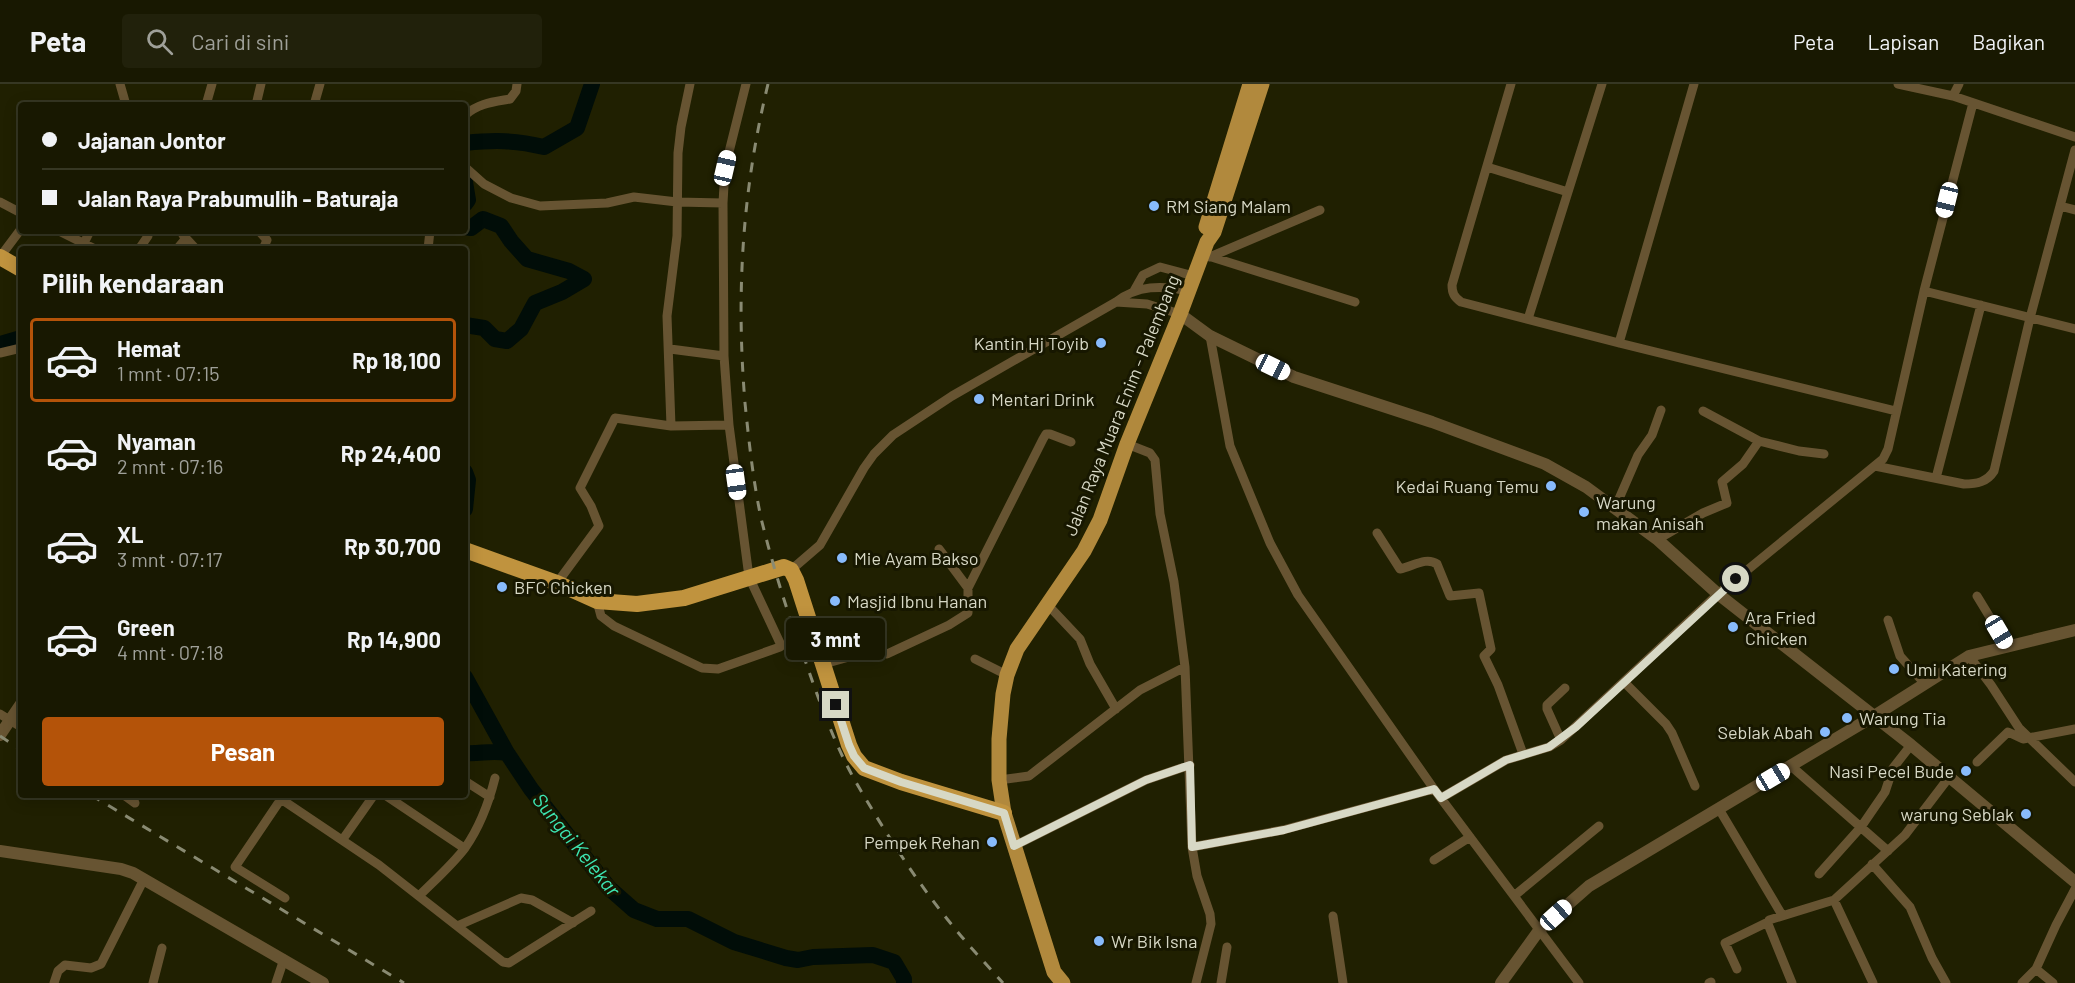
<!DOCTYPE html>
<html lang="id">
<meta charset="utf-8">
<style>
:root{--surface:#181801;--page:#21210b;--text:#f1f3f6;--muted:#9fa099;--line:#363723;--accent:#b45309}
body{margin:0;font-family:Barlow,sans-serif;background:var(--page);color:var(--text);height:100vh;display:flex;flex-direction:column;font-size:22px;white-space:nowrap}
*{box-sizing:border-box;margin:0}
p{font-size:20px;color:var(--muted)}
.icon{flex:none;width:33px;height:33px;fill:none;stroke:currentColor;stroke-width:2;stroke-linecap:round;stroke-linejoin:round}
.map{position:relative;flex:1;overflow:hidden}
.details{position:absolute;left:18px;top:162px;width:450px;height:552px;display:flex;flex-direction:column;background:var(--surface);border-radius:6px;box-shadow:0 3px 15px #0003,0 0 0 2px var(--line)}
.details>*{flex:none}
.banner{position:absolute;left:18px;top:18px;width:450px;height:132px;border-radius:6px;box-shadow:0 3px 15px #0003,0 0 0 2px var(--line);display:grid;align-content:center;height:132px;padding:0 24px;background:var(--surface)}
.end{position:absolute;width:27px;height:27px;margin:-14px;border:8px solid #d7d8c5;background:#111;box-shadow:0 0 0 3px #111}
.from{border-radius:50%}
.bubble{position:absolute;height:42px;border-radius:6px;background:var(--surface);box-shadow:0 3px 15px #0003,0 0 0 2px var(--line);font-size:20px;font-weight:700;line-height:42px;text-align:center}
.car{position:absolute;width:18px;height:36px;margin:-18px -9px;border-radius:8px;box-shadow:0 0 4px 2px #0007;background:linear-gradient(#fff 24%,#345 0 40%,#fff 0 76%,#345 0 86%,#fff 0)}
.banner b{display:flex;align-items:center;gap:21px;height:57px;font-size:22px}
.banner b+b{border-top:2px solid var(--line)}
.banner i{width:15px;height:15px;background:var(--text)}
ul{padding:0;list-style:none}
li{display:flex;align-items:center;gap:18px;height:84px;margin:0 12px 9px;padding:0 12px;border:3px solid transparent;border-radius:6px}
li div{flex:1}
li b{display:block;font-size:22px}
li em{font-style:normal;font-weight:700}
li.current{border-color:var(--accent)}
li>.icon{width:54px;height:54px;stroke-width:1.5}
h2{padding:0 24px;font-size:27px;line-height:72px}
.cta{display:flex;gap:12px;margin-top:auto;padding:12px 24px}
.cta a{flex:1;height:69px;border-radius:6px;background:var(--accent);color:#fff;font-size:24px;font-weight:700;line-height:69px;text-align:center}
header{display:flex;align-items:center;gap:36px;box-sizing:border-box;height:84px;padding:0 30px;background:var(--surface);border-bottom:2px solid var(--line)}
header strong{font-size:28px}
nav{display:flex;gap:33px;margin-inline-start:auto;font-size:21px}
.search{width:420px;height:54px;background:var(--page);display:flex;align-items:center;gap:15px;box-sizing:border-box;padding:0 21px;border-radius:6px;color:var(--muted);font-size:22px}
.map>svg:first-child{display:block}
</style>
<header>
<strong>Peta</strong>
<div class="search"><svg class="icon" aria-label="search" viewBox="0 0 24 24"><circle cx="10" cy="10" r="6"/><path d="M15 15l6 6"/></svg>Cari di sini</div>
<nav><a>Peta</a><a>Lapisan</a><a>Bagikan</a></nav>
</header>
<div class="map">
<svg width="2075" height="899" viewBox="0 0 2075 899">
<rect width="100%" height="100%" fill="#202001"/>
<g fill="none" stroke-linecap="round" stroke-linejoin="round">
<path stroke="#010d08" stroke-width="16" d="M 465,59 C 494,56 515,56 544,63 L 577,44 L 592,0
M 465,98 L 468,116 L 465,120
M 465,143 L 471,144 L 483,135 L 501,142 L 511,157 L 527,175 L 569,187 L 584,195 L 562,208 L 535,219 L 521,245 L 507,257 L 495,255 L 484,244 L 465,241
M 0,260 L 21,254
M 465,388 L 468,396 L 465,425
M 465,593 L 507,669 L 531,705 L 609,804 L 634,826 L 657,835 L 688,835 L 734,858 L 786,874 L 798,876 L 813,873 L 873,871 L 894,878 L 904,895 L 904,899
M 465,669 C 481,670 491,666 507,669"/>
<path stroke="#675432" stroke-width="9" d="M 120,0 L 126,21
M 1511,0 L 1452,201 C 1452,209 1454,213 1461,218 L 1619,259 L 1896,327
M 1898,0 L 1953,12 L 2075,53
M 1953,12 L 1959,0
M 206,21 L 212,0
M 256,21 L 261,0
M 314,21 L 320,0
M 465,31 C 479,19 493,18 510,15 L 516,7 L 517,0
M 465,83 L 484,100 L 511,114 L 540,122 L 607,119 L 634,113 L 677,118 L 723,119
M 1487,83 L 1568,108
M 0,118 L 21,129
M 2060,122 L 2075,126
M 59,147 L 95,165
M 259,147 L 267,156 L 263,165
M 183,151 L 196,165
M 84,159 L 90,147
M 139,165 L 148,152
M 177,165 L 186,154
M 428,165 L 430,147
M 1202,170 L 1355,218
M 0,173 L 21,145
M 1210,173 L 1320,126
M 1134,207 L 1143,191 L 1160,183 L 1194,192
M 1924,207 L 2075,245
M 1116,218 L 1147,220 L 1180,230
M 1528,235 L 1602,0
M 1210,252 L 1230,362 L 1270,459 L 1298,511 L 1434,705 L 1579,899
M 1619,259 L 1694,0
M 670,265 L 724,272
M 0,269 L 21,264
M 671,342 L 667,232 L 677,152 L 678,69 L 681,43 L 690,0
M 1759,357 L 1799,367 L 1824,370
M 1127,360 L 1150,369 L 1155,376 L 1160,430 L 1174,498 L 1185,583 L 1192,763 L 1197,792 L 1210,830 L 1211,840 L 1196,899
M 1875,382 L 1964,400 C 1977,400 1987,398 1994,387 L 2030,234 L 2075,66
M 1936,394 L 1981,221
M 1615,424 L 1638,371 L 1652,351 L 1661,326
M 1377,449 L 1400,485 C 1412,483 1426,472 1437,480 L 1450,512 L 1479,509 L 1491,565 L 1484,572 L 1498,601 L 1523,670
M 1658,455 L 1703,429 L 1727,419 L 1722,398 L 1743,380 L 1759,357 L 1703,327
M 939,465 L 968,504
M 791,486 L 820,461 L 864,384 L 874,370 L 893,351 L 952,312 L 1116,218 C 1137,201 1162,201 1189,207
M 557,499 L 599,442 L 591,422 L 580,404 L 615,334 L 671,342 L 729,341
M 1977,512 L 2008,563
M 597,517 L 601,532 L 614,542 L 702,584 L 718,585 L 780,563 L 780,559 L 749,493 L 729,341 L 724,272 L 723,119 L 725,84 L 746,0
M 1047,520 L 1080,555 L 1090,580 L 1116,625
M 1888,536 L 1900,572 L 1925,600
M 1969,572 L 1991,601 L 2019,644 L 2075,698
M 975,575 L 1007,591
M 824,580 L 874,566 L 887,570 L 949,541 L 968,529 L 968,504 L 1043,355 L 1046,350 L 1050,350 L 1071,358
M 1624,598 L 1666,640 L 1672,649 L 1695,702
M 0,630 L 21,643
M 1561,656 L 1547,625 L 1547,621 L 1565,604
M 1977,678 L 2008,648 L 2023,655 L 2075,645
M 1791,682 L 1888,767
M 999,696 L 1029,692 L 1140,606 L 1185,583
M 465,697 L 490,713
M 124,711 L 135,719
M 275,711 L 379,781 L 503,878 L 509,879 L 591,827
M 385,711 L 464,764
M 1441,714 L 1506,676 L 1549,663 L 1561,656 L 1718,510 L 1883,375 L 1888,365 L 1924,207 L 1973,19
M 281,715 L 235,783 L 285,814
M 1719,725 L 1782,831
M 343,755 L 374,711
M 1014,762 L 1146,696 L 1190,681
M 1192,763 L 1283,746 L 1434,705
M 1434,776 L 1470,753
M 1872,780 L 1910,823 L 1932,874 L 1946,899
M 1819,790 L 1861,743 L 1885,708 L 1893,684 L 1911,661
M 419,812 C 435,796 452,781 465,764 C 479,744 489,718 495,694
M 1514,812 L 1599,742
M 1834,816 L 1873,899
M 1333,832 L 1343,899
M 457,842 L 521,814 L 532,816 L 573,839
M 1737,885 L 1725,859 L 1768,838
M 2036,885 L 2053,899
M 54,899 L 58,887 L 65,881 L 91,884 L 101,880 L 144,795
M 153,899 L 162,864
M 276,899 L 284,875
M 1221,899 L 1227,863
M 1709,899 L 1711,898
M 1792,899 L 1768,840 L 1769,836 L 1834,816 L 1905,751 L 1950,692
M 2022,899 L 2036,885 L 2056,841 L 2075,805"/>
<path stroke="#675432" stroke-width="12" d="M 1180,230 L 1210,252 L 1294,293 L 1432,338 L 1545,380 L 1586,403 L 1658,456 L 1718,510 L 1911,661 L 2075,798
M 0,651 L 21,620
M 0,767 L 121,785 L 133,789 L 323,899
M 1501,899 L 1540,845 L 1589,802 L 1874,632 L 1969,572 L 2075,546"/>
<path stroke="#b1893d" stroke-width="15" d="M 1206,143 L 1250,0
M 1063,899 L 1054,888 L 1004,729 L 999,696 L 999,655 L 1003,610 L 1007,591 L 1017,565 L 1084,467 L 1100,436 L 1127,360 L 1180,230 L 1207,158 L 1214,148 L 1262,0"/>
<path stroke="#c0933e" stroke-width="16" d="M 0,173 L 21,185
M 465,466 L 557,499 L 597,517 L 637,520 L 684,514 L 784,483 L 791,486 L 796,496 L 849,661 L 854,672 L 864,684 L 901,698 L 1004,729"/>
<path stroke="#898a72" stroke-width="3" stroke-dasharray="10 10" stroke-linecap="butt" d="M 768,0 C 742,107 736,210 745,319 C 749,358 753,396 761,434 C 773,483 788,531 806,579 C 820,619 835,662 857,700 C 885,748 916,797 952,841 C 968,861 986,880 1003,899
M 0,652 L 21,666
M 91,711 L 404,899"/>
</g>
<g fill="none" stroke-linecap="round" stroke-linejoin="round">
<path stroke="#d7d8c5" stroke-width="8" d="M 836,621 L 849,661 L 854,672 L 864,684 L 901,698 L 1004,729 L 1014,762 L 1146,696 L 1190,681 L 1192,763 L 1284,746 L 1434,705 L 1441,714 L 1506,676 L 1549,663 L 1576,643 L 1736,495"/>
</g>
<g fill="#88bbfc" stroke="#171700" stroke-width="2">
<circle cx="1154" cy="122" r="6"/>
<circle cx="1101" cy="259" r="6"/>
<circle cx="979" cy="315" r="6"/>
<circle cx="1551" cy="402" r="6"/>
<circle cx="1584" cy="428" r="6"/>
<circle cx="842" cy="474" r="6"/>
<circle cx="502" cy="503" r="6"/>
<circle cx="835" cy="517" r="6"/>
<circle cx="1733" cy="543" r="6"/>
<circle cx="1894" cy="585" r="6"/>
<circle cx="1847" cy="634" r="6"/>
<circle cx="1825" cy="648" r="6"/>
<circle cx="1966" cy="687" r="6"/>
<circle cx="2026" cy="730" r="6"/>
<circle cx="992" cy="758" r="6"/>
<circle cx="1099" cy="857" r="6"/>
</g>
<g text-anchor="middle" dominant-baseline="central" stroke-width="6" stroke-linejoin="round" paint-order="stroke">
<g font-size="18" fill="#d7d8c5" stroke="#171700" text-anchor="start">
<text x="1166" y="122">RM Siang Malam</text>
<text x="1089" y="259" text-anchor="end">Kantin Hj Toyib</text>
<text x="991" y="315">Mentari Drink</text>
<text x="1539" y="402" text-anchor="end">Kedai Ruang Temu</text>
<text x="1596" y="418">Warung<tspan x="1596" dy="21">makan Anisah</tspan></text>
<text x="854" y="474">Mie Ayam Bakso</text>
<text x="514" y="503">BFC Chicken</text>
<text x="847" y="517">Masjid Ibnu Hanan</text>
<text x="1745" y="533">Ara Fried<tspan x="1745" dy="21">Chicken</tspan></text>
<text x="1906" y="585">Umi Katering</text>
<text x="1859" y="634">Warung Tia</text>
<text x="1813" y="648" text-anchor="end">Seblak Abah</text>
<text x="1954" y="687" text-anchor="end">Nasi Pecel Bude</text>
<text x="2014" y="730" text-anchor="end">warung Seblak</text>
<text x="980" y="758" text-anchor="end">Pempek Rehan</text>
<text x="1111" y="857">Wr Bik Isna</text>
</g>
<g font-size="18" fill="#d7d8c5" stroke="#171700">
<text transform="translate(1121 321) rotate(-68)">Jalan Raya Muara Enim - Palembang</text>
</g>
<g font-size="20" font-style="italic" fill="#3de6b2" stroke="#171700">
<text transform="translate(577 760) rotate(51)">Sungai Kelekar</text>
</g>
</g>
</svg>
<i class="end from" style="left:1736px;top:495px"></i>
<i class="end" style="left:836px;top:621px"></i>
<div class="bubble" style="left:786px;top:534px;width:99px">3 mnt</div>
<i class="car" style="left:725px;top:84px;rotate:13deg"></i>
<i class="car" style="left:1947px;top:116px;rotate:194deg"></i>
<i class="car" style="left:1273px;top:283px;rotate:116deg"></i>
<i class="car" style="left:736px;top:398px;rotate:172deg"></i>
<i class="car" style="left:1999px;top:548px;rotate:149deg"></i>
<i class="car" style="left:1773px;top:693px;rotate:59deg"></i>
<i class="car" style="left:1556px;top:831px;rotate:48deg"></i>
<div class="banner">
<b><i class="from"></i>Jajanan Jontor</b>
<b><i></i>Jalan Raya Prabumulih - Baturaja</b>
</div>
<section class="details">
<h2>Pilih kendaraan</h2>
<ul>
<li class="current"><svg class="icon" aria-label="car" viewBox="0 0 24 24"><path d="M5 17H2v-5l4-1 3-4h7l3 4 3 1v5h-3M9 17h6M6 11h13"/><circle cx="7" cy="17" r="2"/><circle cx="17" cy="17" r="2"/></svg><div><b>Hemat</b><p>1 mnt · 07:15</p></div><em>Rp 18,100</em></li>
<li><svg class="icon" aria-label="car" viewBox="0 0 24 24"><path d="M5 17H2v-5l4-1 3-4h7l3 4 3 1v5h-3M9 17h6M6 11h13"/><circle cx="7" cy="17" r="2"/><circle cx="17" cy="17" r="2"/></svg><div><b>Nyaman</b><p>2 mnt · 07:16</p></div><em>Rp 24,400</em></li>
<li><svg class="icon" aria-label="car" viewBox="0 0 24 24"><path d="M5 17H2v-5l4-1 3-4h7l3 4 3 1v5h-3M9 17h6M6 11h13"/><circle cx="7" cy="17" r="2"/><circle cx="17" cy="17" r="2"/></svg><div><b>XL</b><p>3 mnt · 07:17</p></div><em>Rp 30,700</em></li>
<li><svg class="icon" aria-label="car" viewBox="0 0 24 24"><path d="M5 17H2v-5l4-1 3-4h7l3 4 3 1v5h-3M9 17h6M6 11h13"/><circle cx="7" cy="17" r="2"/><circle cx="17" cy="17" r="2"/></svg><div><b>Green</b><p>4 mnt · 07:18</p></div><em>Rp 14,900</em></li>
</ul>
<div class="cta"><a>Pesan</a></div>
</section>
</div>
